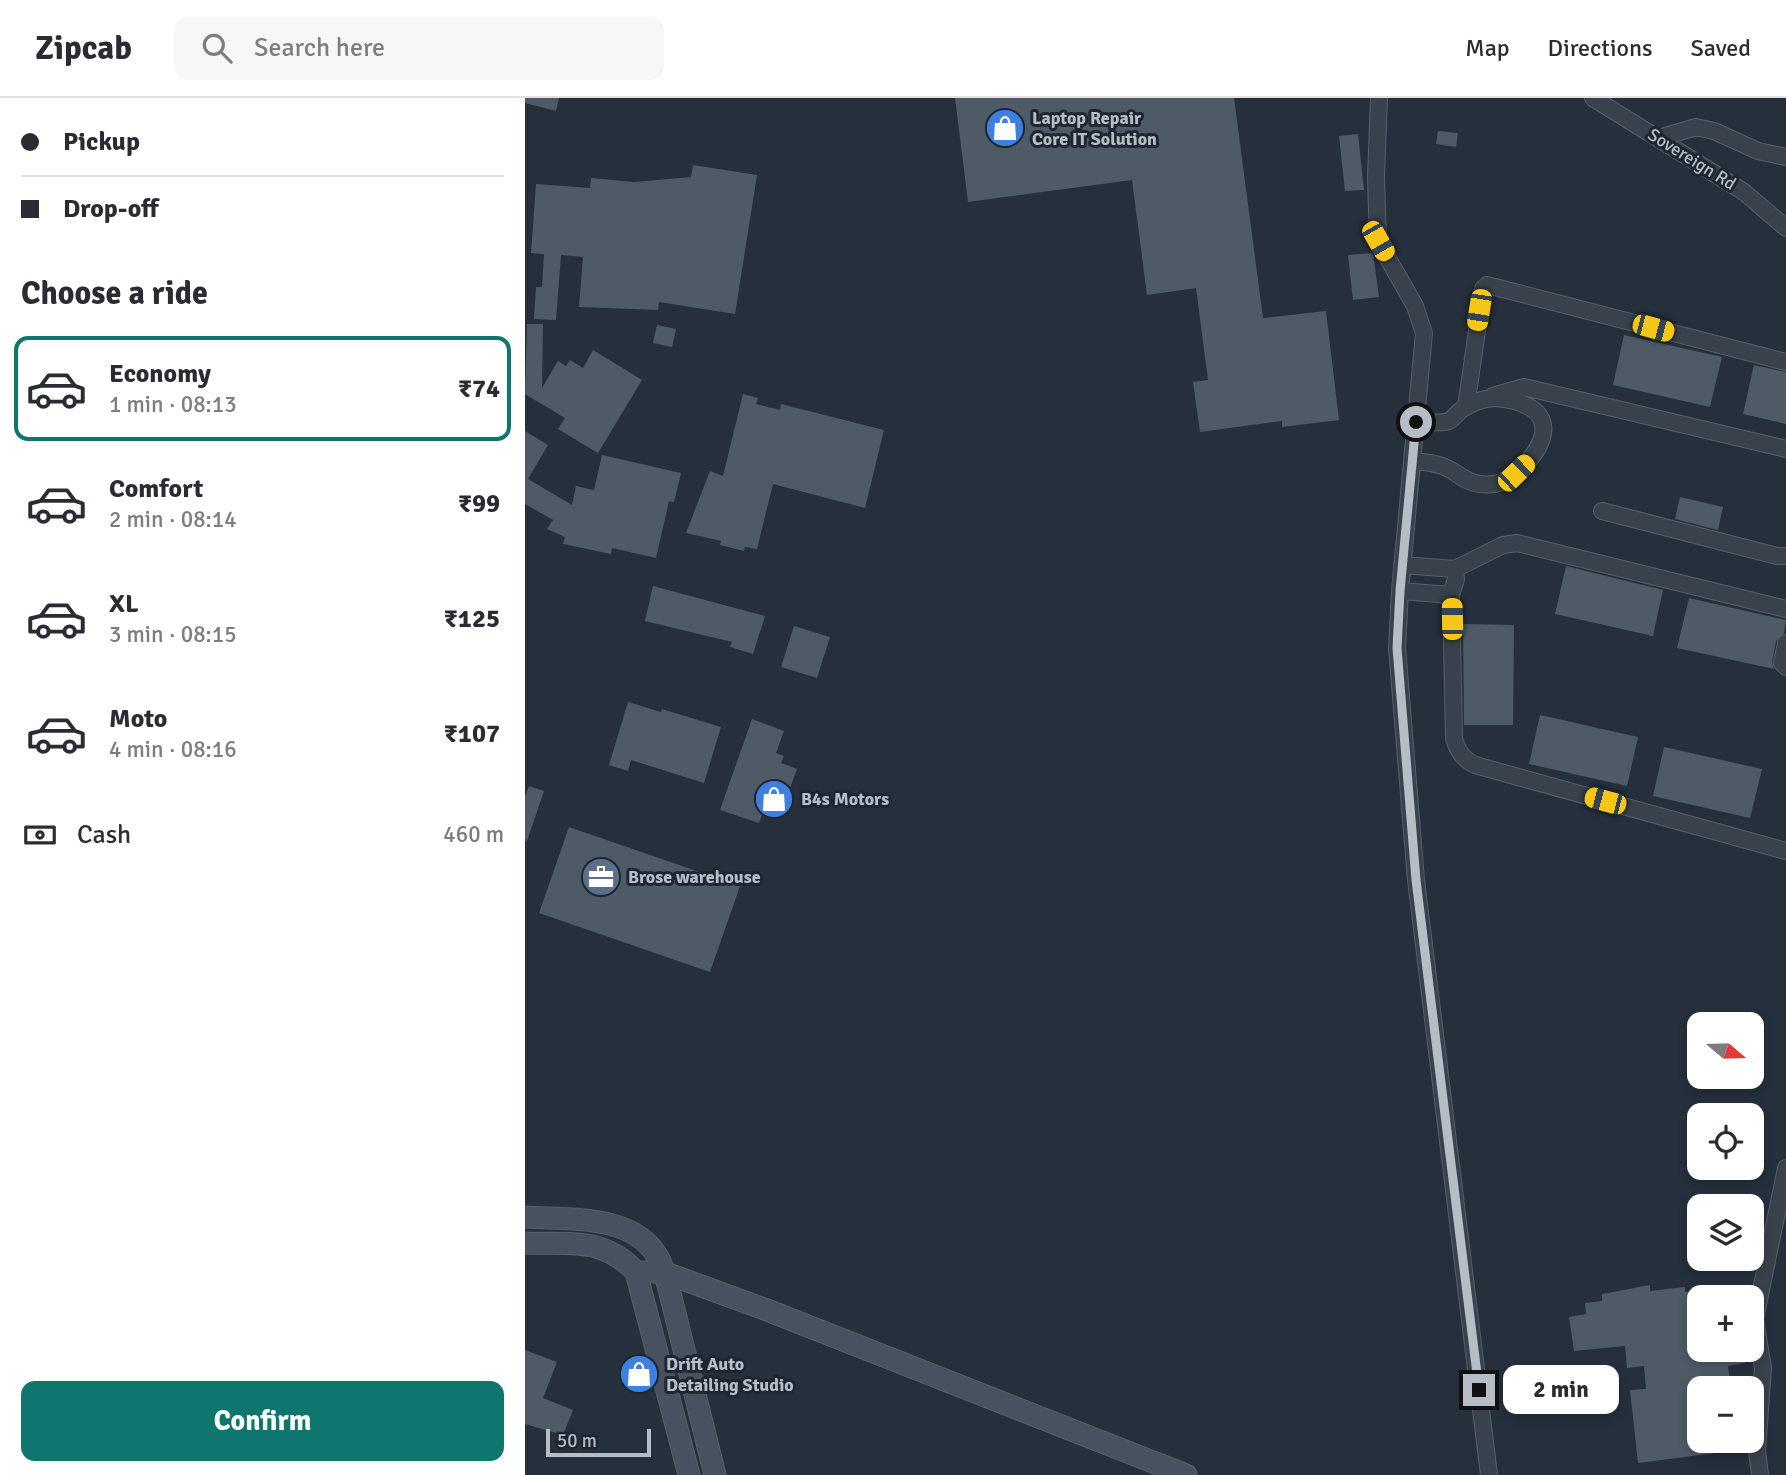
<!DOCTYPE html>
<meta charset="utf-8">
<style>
:root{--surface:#fff;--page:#f7f7f7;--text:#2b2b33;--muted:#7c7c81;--line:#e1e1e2;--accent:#0f766e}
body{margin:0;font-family:Signika,sans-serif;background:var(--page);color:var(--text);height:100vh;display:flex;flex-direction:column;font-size:26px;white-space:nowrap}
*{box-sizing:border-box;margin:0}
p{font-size:23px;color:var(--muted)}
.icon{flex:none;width:38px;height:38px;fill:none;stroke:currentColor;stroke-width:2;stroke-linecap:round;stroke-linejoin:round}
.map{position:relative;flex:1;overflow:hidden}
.side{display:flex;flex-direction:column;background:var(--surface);width:525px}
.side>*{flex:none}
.hud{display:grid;align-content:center;height:154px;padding:0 21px;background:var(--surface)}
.needle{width:46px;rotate:109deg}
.buttons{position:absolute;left:1162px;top:914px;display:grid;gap:14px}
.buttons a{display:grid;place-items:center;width:77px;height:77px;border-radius:14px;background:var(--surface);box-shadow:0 4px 10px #0003;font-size:35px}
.scale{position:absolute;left:21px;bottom:18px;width:105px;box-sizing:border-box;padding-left:7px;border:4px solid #b5bdc7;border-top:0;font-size:19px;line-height:24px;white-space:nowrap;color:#b5bdc7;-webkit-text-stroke:5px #1e2731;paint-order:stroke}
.end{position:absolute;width:32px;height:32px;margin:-16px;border:9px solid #b5bdc7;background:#111;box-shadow:0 0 0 4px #111}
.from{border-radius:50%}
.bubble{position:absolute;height:49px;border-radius:14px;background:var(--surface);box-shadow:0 4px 10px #0003;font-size:23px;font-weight:700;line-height:49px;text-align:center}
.car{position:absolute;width:21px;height:42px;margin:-21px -10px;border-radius:9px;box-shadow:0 0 5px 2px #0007;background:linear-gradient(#f5c518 24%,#345 0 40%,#f5c518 0 76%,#345 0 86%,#f5c518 0)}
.hud b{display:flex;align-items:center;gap:24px;height:66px;font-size:26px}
.hud b+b{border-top:2px solid var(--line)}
.hud i{width:18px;height:18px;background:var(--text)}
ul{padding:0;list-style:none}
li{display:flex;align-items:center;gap:21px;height:105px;margin:0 14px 10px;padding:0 7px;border:4px solid transparent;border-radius:14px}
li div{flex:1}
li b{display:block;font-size:26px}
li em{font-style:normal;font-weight:700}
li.current{border-color:var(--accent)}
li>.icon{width:63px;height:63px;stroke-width:1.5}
h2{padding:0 21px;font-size:32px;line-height:84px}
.pay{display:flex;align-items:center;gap:18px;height:77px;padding:0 21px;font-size:26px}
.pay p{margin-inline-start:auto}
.primary-button{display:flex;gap:14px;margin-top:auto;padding:14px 21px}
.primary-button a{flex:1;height:80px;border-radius:14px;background:var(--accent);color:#fff;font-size:28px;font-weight:700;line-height:80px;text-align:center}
header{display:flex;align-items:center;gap:42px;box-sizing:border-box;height:98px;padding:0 35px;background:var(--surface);border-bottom:2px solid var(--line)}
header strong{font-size:33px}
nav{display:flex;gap:38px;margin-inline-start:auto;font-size:24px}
.search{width:490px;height:63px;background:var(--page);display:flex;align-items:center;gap:18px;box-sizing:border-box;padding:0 24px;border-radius:14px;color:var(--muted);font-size:26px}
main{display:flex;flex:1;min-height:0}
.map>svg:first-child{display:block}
</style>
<header>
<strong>Zipcab</strong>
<div class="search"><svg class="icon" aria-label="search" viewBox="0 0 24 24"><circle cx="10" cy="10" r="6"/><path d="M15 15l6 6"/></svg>Search here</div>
<nav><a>Map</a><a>Directions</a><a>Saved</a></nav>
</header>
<main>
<section class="side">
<div class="hud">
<b><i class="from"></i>Pickup</b>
<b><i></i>Drop-off</b>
</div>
<h2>Choose a ride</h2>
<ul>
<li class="current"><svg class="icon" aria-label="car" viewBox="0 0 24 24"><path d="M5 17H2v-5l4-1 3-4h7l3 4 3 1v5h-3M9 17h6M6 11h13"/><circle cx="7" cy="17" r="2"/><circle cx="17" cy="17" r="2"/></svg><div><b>Economy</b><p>1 min · 08:13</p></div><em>₹74</em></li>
<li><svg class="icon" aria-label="car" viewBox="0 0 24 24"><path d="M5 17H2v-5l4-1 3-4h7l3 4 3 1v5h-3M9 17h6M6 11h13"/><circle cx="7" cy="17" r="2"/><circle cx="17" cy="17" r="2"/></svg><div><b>Comfort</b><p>2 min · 08:14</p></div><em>₹99</em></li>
<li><svg class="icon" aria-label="car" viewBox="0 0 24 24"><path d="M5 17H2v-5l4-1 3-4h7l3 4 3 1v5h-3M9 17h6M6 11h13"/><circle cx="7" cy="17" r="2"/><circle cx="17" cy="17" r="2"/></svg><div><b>XL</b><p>3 min · 08:15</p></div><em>₹125</em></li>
<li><svg class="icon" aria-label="car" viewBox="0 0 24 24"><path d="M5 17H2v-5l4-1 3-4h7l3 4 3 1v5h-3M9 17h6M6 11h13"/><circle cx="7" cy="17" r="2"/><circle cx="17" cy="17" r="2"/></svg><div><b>Moto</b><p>4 min · 08:16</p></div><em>₹107</em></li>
</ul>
<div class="pay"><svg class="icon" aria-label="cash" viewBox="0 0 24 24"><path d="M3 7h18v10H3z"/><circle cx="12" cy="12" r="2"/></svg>Cash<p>460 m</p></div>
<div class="primary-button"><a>Confirm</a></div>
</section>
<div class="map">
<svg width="1261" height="1377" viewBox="0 0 1261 1377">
<rect width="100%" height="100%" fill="#25303c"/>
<path fill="#4e5b67" d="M 0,0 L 34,0 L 31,13 L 0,5 Z
M 430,0 L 709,0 L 738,220 L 801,213 L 814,322 L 757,329 L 757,323 L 675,334 L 668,284 L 683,282 L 671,190 L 622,197 L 607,82 L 443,104 Z
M 913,33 L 933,35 L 931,49 L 911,46 Z
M 833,36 L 839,92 L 820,93 L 814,38 Z
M 168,67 L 232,77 L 210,216 L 134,204 L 133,212 L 54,209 L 58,159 L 36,157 L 31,222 L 9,221 L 11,189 L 17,189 L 19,156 L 6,155 L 11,86 L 65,90 L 66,80 L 109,84 L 166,79 Z
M 848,155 L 854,199 L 828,202 L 823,157 Z
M 2,226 L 18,226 L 17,290 L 33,263 L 41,268 L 45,262 L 58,270 L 68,252 L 117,282 L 73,355 L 33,331 L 40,320 L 0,296 Z
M 132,227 L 151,231 L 147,249 L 128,245 Z
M 1099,237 L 1197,259 L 1185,309 L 1088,287 Z
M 1229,267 L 1261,274 L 1261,326 L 1218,316 Z
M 218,296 L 233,300 L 231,306 L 255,312 L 256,306 L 359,332 L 340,410 L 248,386 L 232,451 L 220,449 L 219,453 L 195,447 L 196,443 L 161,435 L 185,373 L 198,378 Z
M 0,333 L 23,347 L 3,381 L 47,407 L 51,388 L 69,392 L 77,357 L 156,375 L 149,404 L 144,403 L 131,460 L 87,450 L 86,456 L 38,446 L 40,439 L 22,431 L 28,422 L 0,406 Z
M 1155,399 L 1198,409 L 1193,432 L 1150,421 Z
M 1041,468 L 1138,492 L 1128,538 L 1030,516 Z
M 128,488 L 240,518 L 228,556 L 205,549 L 207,544 L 120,523 Z
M 1164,500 L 1261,522 L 1259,535 L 1251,543 L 1247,564 L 1249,571 L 1152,550 Z
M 938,526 L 989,527 L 988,627 L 939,627 Z
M 269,528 L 305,539 L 292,580 L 256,569 Z
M 103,604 L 136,614 L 137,611 L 196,629 L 179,685 L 106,662 L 103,673 L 84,667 Z
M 1015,617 L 1113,639 L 1102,688 L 1004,666 Z
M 227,621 L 259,633 L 251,655 L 259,658 L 256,665 L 272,671 L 264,693 L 247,687 L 234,725 L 195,712 Z
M 1139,649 L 1237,671 L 1225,720 L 1128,698 Z
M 4,688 L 19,693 L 2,743 L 0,743 L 0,699 Z
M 44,729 L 215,788 L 185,874 L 14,815 Z
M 1125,1187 L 1125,1193 L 1160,1189 L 1160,1194 L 1174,1193 L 1174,1251 L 1218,1251 L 1220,1265 L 1203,1268 L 1206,1290 L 1174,1290 L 1174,1342 L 1222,1342 L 1222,1351 L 1113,1365 L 1105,1292 L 1121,1291 L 1119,1268 L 1102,1270 L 1100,1248 L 1049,1253 L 1044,1219 L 1061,1216 L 1060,1205 L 1077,1203 L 1077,1196 Z
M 0,1252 L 32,1264 L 18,1300 L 48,1312 L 38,1337 L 0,1326 Z"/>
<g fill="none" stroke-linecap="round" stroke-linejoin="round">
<g stroke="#57606a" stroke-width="18">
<path id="street" d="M 854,0 L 851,79 L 853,143 L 890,208 L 899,235 L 875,493 L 872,550 L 891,782 L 964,1377
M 1068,0 L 1219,94 L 1261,130
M 1134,40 L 1171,29 L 1189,33 L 1233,53 L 1261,59
M 968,298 L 999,289 L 1261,351
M 941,309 L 958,191 L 962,187 L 1261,264
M 888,363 C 896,364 906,364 914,367 C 934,372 940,390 969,386 C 990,383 1026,346 1017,323 C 1012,307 986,301 971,300 C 959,300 945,305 936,312 C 932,315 928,321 924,323 C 915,326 901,324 891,324
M 1077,413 L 1252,458 L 1261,458
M 877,467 L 930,471
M 875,493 L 926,497
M 1261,511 L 992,445 L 978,447 L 930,471 L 931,481 L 926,497 L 929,640 C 932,653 938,661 950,667 L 1261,753
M 1261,545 L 1257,565 L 1261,569
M 1235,1377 L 1232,1353 L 1238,1270 L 1230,1221 L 1261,1070"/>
</g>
<g stroke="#57606a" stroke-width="23">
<path id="secondary" d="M 0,1119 C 44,1122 109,1115 134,1161 C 138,1169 140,1179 143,1187 L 190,1377
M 0,1145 C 44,1147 78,1138 111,1174 L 164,1377
M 111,1174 L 138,1174 L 242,1212 L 661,1377"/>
</g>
<use href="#street" stroke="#39424c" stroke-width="16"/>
<use href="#secondary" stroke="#47515f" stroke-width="21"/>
</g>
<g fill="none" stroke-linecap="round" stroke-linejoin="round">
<path stroke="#b5bdc7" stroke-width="9" d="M 891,324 L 875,493 L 872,550 L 891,782 L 954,1292"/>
</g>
<defs>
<g id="shop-disc" transform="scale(2.0125)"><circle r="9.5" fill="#3f7fe0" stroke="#1e2731"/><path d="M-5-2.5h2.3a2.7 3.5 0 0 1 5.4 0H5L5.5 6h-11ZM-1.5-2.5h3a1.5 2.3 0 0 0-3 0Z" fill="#fff"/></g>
<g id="office-disc" transform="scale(2.0125)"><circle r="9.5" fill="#5c6f8a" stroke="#1e2731"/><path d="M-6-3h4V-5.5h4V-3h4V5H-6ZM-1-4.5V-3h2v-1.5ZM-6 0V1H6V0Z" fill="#fff"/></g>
</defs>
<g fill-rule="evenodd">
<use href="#shop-disc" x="480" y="30"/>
<use href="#shop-disc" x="249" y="701"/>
<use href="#office-disc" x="76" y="779"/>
<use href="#shop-disc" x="114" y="1276"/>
</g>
<g text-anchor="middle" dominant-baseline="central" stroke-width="6" stroke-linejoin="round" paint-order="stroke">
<g font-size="18" font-weight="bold" fill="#b5bdc7" stroke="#1e2731" text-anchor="start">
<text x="507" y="20">Laptop Repair<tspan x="507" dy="21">Core IT Solution</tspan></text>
<text x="276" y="701">B4s Motors</text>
<text x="103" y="779">Brose warehouse</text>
<text x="141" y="1266">Drift Auto<tspan x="141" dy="21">Detailing Studio</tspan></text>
</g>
<g font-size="18" fill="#b5bdc7" stroke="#1e2731">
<text transform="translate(1167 61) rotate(32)">Sovereign Rd</text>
</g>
</g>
</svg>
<div class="buttons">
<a><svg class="needle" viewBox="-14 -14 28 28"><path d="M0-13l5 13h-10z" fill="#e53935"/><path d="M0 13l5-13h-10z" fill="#7c7c81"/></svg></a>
<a><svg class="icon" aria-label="locate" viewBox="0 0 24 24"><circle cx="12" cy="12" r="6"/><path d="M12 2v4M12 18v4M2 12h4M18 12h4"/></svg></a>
<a><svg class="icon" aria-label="layers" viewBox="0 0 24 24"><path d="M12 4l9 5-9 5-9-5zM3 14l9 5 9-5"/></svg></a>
<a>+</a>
<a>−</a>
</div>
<div class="scale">50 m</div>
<i class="end from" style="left:891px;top:324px"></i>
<i class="end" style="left:954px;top:1292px"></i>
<div class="bubble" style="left:978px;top:1267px;width:116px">2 min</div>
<i class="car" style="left:853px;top:143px;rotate:150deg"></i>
<i class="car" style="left:954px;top:212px;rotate:189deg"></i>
<i class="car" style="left:1128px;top:230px;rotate:105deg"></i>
<i class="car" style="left:991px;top:375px;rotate:46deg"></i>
<i class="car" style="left:927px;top:521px;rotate:359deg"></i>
<i class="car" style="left:1080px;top:703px;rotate:285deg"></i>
</div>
</main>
